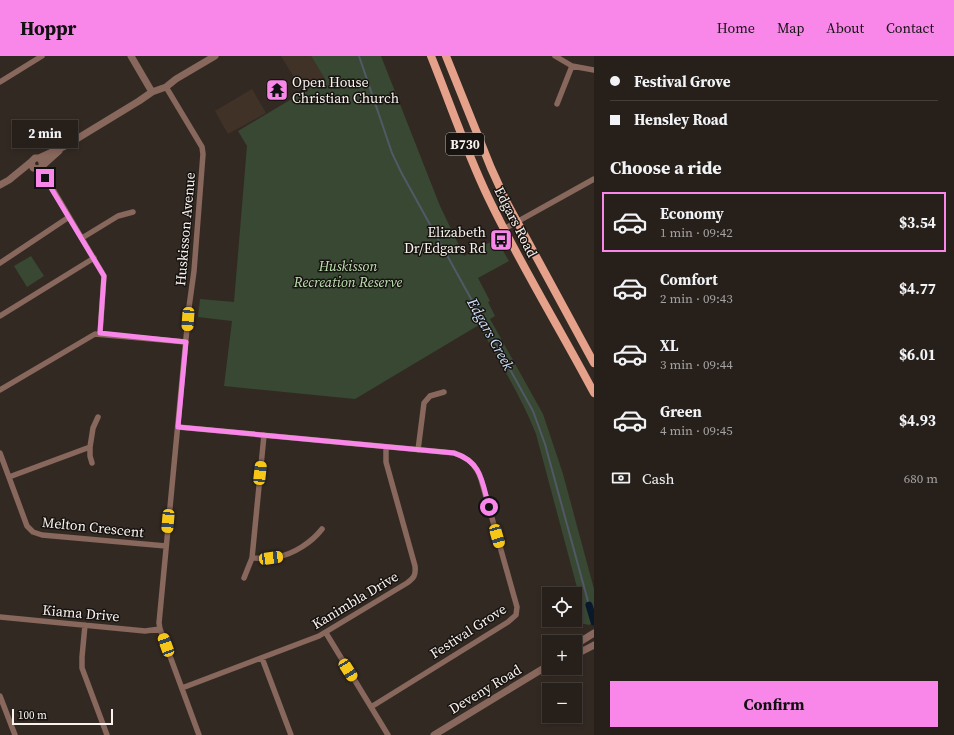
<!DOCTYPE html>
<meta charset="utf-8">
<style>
:root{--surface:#261f1a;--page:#2e2723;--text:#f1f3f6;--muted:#a4a2a2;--line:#423d39;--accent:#f987e9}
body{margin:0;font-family:"Source Serif 4",serif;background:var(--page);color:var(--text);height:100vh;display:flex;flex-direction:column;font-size:15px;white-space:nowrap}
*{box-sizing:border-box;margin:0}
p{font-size:13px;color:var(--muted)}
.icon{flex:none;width:22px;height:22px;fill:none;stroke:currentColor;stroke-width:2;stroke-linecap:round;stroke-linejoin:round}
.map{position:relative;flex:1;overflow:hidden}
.panel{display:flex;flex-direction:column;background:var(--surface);width:360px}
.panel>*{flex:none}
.top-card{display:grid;align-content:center;height:88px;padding:0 16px;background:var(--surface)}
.controls{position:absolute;left:542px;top:531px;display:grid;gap:8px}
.controls a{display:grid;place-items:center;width:40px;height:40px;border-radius:0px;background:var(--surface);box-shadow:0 2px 6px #0003,0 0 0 1px var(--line);font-size:20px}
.scale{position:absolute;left:12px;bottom:10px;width:101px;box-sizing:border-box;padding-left:4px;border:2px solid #f9f2ee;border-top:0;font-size:11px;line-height:14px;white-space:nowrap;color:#f9f2ee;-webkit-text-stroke:3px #171310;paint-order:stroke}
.end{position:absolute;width:18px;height:18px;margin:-9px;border:5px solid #f987e9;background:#111;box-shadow:0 0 0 2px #111}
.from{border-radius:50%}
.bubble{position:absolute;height:28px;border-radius:0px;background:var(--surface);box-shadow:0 2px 6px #0003,0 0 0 1px var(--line);font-size:13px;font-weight:700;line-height:28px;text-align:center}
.car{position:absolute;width:12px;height:24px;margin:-12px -6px;border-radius:5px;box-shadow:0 0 3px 1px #0007;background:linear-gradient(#f5c518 24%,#345 0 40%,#f5c518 0 76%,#345 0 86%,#f5c518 0)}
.top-card b{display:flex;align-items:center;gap:14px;height:38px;font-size:15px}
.top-card b+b{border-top:1px solid var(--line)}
.top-card i{width:10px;height:10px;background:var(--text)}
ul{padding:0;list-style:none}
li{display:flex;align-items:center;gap:12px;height:60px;margin:0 8px 6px;padding:0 8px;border:2px solid transparent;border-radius:0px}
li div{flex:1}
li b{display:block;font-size:15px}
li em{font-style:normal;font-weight:700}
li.current{border-color:var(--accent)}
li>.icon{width:36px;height:36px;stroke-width:1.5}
h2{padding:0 16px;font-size:18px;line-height:48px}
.pay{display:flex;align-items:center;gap:10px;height:44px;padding:0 16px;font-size:15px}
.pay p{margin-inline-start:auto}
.button{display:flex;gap:8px;margin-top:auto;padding:8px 16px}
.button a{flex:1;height:46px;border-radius:0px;background:var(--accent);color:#111;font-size:16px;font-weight:700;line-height:46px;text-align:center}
header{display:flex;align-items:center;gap:24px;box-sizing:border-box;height:56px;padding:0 20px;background:var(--accent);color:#111}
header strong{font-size:19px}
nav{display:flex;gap:22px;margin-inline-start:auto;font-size:14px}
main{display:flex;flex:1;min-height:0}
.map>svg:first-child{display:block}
</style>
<header>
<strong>Hoppr</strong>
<nav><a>Home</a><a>Map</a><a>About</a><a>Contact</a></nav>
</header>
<main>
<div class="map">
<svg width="594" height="679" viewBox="0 0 594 679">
<rect width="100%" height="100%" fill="#332923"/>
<path fill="#413228" d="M 281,0 L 311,0 L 325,23 L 303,36 Z
M 252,33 L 266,57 L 228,78 L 215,55 Z"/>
<path fill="#384833" d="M 311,0 L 381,0 L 440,150 L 464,200 L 496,183 L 509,205 L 478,222 L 490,245 L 488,246 L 495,260 L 490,263 L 543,358 L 563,418 L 594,533 L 594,566 L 589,569 L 580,567 L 579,539 L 536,378 C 521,340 499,305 479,269 L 355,343 L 224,330 L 232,265 L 198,261 L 200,243 L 234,246 L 247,90 L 238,75 L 325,23 Z
M 31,200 L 44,220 L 27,231 L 14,210 Z"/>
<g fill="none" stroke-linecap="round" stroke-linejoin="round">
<path stroke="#525966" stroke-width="2" d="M 359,0 L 392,97 L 401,116 L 533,355 L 545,388 L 589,549"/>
<path stroke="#0a182b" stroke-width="7" d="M 589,549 L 594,566"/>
<path stroke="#88675c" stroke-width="5.5" d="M 555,0 L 572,10 L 594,14
M 0,26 L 42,0
M 166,31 L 202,91 L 203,98 L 194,215 L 189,251 L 159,567 L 160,573 L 199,679
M 557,48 L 572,10
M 42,110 L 48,125 L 104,220 L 100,277
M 504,173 L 594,123
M 82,182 L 118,160 L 133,156
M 0,207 L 69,161
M 0,260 L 94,202
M 0,334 L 95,278 L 186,286
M 178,371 L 454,397 C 468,402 476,408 481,423 L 517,551 L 516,559 L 508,566 L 371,651
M 90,391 L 90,400 L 92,407
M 418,394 L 424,347 L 430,340 L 444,336
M 0,397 L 27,470 L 33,476 L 42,479 L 166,490
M 9,421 L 90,391 L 93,372 L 98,361
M 252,502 C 261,502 269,503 277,501 C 294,498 312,486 322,473
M 244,522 L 252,502 L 264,379
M 0,561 L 145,575 L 160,573
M 85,569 L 82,601 L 82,612 L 107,679
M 326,577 L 388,679
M 262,602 L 291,679
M 182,632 L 319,580 L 407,527 C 414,522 416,519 415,510 L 386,406 L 386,391
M 0,640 L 15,679"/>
<path stroke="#88675c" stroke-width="7" d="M 131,0 L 152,36
M 39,102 L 65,90 L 139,45 L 152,36 L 166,31 L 176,23 L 215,0
M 42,109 L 42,105 L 39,102 L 35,102 L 31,106 L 33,112 L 39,113 L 59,95
M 0,129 L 9,124 L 31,106
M 575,589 L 594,577
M 575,599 L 594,589
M 434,679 L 549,609"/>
<path stroke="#e5a18a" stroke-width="8" d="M 431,0 C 450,47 466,95 488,141 C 520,208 559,271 594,337
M 446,0 L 491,112 L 507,147 L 594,307"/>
</g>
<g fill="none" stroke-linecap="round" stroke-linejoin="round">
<path stroke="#f987e9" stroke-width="5" d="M 45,122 L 104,220 L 100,277 L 186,286 L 178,371 L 454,397 C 482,406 482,426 489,451"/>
</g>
<defs>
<g id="temple-square" transform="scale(1.15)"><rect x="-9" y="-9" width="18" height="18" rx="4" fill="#f987e9" stroke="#171310"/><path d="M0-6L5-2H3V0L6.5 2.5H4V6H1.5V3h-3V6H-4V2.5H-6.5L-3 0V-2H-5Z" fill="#111"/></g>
<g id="bus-square" transform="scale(1.15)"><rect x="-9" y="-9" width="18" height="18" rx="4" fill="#f987e9" stroke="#171310"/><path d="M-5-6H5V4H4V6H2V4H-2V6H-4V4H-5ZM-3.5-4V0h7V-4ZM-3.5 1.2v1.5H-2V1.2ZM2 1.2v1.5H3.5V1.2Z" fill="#111"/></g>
</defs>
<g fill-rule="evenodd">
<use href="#temple-square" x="277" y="34"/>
<use href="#bus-square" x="501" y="184"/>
</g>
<g text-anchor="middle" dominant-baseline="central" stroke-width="3" stroke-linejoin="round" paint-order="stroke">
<rect fill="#171310" stroke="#b5afab" stroke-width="1" x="446" y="77" width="38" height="22" rx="3"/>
<g font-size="13" font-weight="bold" fill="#f9f2ee">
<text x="465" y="88">B730</text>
</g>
<g font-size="14" fill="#f9f2ee" stroke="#171310" text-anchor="start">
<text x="292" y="26">Open House<tspan x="292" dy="16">Christian Church</tspan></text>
<text x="486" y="176" text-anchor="end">Elizabeth<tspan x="486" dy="16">Dr/Edgars Rd</tspan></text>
</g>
<g font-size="14" fill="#f9f2ee" stroke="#171310">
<text transform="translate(516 166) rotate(63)">Edgars Road</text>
<text transform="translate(185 173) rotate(-85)">Huskisson Avenue</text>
<text transform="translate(93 471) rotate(6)">Melton Crescent</text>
<text transform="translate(355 544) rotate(-31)">Kanimbla Drive</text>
<text transform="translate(81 557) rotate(5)">Kiama Drive</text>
<text transform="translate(468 575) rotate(-33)">Festival Grove</text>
<text transform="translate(485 633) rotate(-31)">Deveny Road</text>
</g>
<g font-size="14" font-style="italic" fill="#bfe2b4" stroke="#171310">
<text x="348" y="210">Huskisson<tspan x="348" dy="16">Recreation Reserve</tspan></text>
</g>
<g font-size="15" font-style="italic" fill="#cee2fe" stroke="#171310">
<text transform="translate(491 278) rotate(61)">Edgars Creek</text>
</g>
</g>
</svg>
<div class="controls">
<a><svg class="icon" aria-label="locate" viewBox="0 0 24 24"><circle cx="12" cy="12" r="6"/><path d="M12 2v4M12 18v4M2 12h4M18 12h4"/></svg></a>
<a>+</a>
<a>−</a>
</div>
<div class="scale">100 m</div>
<i class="end from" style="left:489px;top:451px"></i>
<i class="end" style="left:45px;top:122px"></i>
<div class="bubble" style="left:12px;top:64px;width:66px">2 min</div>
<i class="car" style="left:188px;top:263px;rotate:184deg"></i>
<i class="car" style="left:260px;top:417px;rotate:6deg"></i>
<i class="car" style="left:168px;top:465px;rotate:185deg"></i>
<i class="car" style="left:497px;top:480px;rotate:164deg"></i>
<i class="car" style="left:271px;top:502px;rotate:82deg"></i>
<i class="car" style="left:166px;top:589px;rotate:340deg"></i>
<i class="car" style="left:348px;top:614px;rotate:148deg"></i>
</div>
<section class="panel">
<div class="top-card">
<b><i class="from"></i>Festival Grove</b>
<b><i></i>Hensley Road</b>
</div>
<h2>Choose a ride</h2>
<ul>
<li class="current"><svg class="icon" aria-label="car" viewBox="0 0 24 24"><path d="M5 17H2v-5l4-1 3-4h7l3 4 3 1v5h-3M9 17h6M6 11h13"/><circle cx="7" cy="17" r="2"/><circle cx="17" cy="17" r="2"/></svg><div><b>Economy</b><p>1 min · 09:42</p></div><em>$3.54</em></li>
<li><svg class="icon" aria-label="car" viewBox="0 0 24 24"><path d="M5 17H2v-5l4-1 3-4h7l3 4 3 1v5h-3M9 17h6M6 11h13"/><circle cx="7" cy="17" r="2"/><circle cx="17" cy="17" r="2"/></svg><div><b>Comfort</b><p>2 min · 09:43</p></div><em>$4.77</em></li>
<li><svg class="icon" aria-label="car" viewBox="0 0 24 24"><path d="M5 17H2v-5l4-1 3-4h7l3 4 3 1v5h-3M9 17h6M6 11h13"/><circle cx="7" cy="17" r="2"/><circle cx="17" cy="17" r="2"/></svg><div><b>XL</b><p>3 min · 09:44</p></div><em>$6.01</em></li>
<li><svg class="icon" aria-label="car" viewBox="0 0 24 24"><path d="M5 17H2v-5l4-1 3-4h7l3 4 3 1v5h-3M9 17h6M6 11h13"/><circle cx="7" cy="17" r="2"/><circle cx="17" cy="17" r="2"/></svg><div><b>Green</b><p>4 min · 09:45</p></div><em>$4.93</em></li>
</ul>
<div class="pay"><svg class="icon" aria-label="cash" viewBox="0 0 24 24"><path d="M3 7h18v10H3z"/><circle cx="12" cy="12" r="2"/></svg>Cash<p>680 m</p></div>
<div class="button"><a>Confirm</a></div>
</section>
</main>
